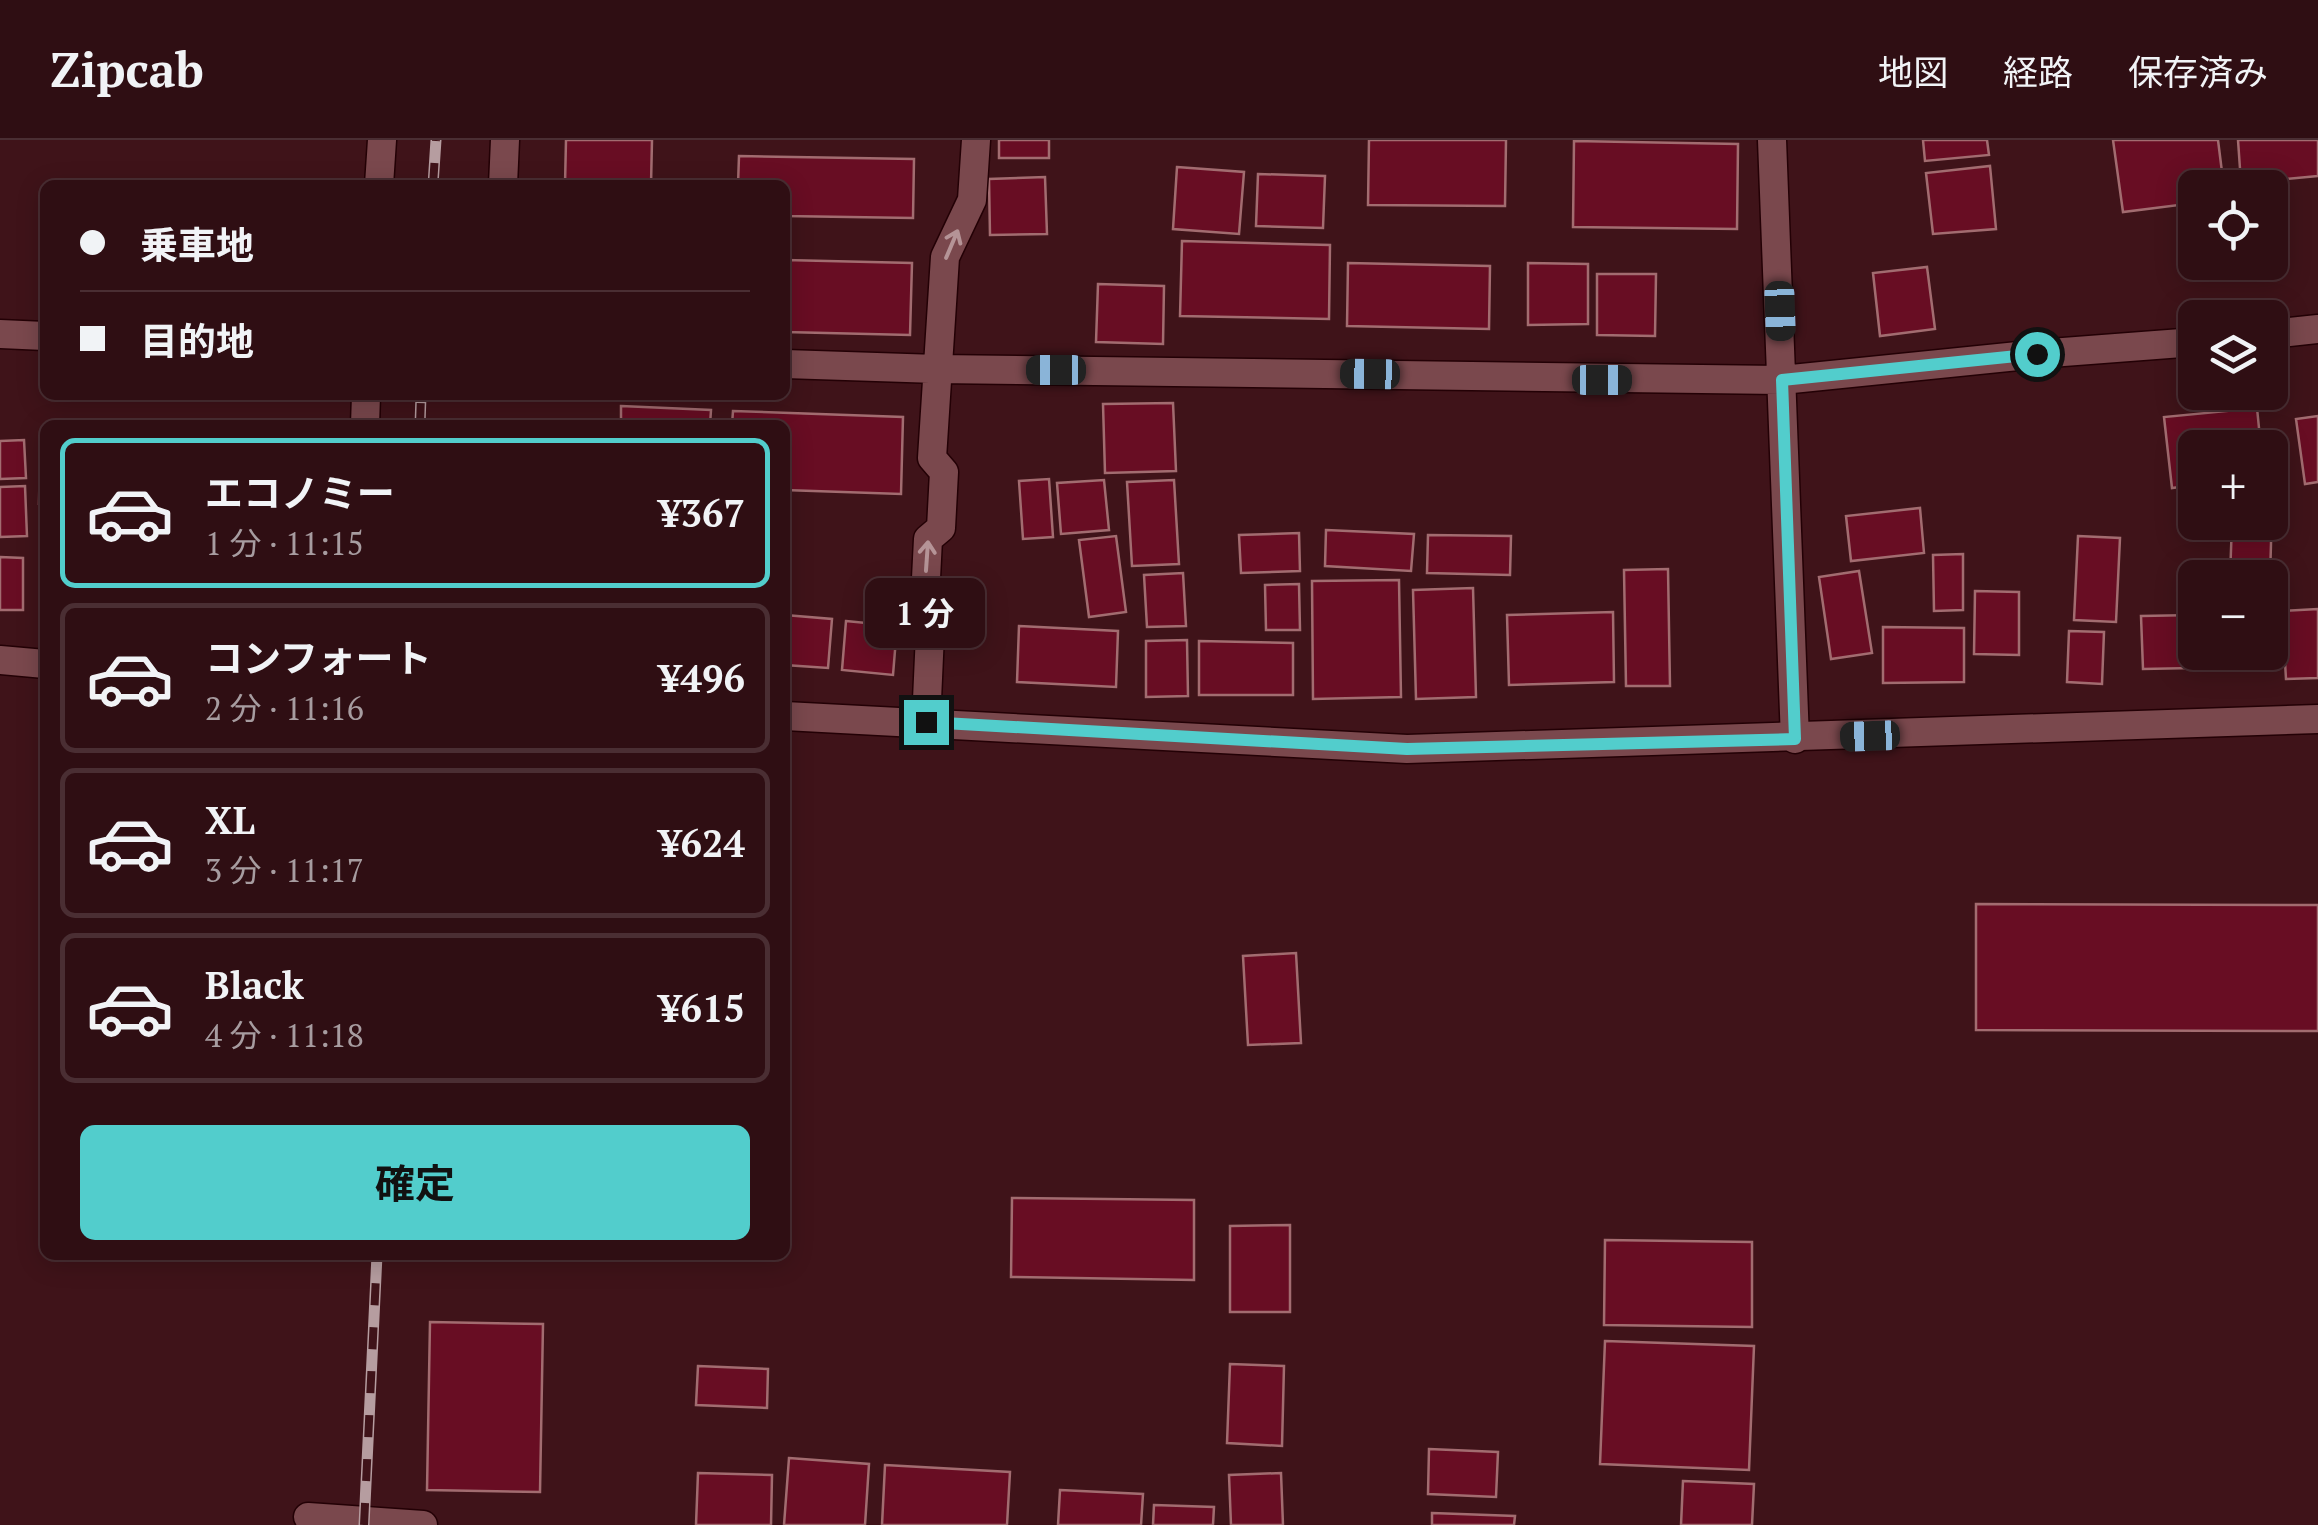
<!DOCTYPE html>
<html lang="ja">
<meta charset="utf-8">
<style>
:root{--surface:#2f0e13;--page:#3b1c21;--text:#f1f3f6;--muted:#a79ca0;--line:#4a2e33;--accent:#52cdcc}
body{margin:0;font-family:"PT Serif","Noto Sans JP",serif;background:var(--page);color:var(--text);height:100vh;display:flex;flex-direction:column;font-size:38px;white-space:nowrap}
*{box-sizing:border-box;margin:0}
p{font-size:32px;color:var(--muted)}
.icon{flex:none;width:55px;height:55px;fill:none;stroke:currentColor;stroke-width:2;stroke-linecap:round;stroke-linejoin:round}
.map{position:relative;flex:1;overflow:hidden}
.sheet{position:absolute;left:40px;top:280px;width:750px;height:840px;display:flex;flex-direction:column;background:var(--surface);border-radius:15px;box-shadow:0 5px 25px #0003,0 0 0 2px var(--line)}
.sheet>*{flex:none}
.hud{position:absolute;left:40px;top:40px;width:750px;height:220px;border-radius:15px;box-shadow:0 5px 25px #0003,0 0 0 2px var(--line);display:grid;align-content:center;height:220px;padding:0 40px;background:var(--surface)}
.controls{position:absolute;left:2178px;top:30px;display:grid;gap:20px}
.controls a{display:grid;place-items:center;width:110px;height:110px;border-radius:15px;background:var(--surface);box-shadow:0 5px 25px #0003,0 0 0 2px var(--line);font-size:50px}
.end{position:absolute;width:45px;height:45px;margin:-22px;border:12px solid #52cdcc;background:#111;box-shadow:0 0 0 5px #111}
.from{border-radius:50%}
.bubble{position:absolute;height:70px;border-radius:15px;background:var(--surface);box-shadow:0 5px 25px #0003,0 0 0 2px var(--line);font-size:32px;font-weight:700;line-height:70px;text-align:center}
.car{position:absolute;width:30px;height:60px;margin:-30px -15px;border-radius:12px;box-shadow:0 0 8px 2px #0007;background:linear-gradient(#222 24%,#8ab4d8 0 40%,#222 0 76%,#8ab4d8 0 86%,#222 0)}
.hud b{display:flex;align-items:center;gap:35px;height:95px;font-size:38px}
.hud b+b{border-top:2px solid var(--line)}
.hud i{width:25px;height:25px;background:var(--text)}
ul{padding:18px 0 0;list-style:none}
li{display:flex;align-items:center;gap:30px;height:150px;margin:0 20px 15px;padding:0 20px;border:5px solid var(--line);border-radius:15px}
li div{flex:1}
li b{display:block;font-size:38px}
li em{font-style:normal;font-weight:700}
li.on{border-color:var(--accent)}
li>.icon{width:90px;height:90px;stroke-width:1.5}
.primary-button{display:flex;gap:20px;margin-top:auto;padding:20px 40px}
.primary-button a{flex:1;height:115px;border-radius:15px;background:var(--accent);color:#111;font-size:40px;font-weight:700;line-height:115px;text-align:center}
header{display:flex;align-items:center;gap:60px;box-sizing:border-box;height:140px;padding:0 50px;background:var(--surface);border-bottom:2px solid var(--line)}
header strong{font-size:48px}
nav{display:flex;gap:55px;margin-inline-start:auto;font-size:35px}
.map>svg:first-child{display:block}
</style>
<header>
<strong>Zipcab</strong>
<nav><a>地図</a><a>経路</a><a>保存済み</a></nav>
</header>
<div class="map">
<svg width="2318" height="1385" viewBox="0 0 2318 1385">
<rect width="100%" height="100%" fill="#3f1319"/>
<path fill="#680d23" stroke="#a26c70" stroke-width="2.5" d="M 566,0 L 652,0 L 651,45 L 565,45 Z
M 999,0 L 1049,0 L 1049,18 L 999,18 Z
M 1369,0 L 1506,0 L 1505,66 L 1368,65 Z
M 1923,0 L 1987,0 L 1989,15 L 1925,21 Z
M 2113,0 L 2218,0 L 2224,48 L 2195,48 L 2195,63 L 2123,72 Z
M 2238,0 L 2318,0 L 2318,36 L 2241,43 Z
M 1574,1 L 1738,4 L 1737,89 L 1573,87 Z
M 739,16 L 914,19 L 913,78 L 785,76 L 785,45 L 738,45 Z
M 1990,26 L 1996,89 L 1933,94 L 1926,33 Z
M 1177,27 L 1244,32 L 1239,94 L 1173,89 Z
M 1258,34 L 1325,36 L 1323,88 L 1256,86 Z
M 1045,37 L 1047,94 L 990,95 L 989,39 Z
M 1182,101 L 1330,105 L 1329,179 L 1180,176 Z
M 785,120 L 912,123 L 910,195 L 785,192 Z
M 1348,123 L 1490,126 L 1489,189 L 1347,186 Z
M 1528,123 L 1588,124 L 1588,184 L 1528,185 Z
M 1927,127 L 1935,189 L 1880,196 L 1873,133 Z
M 1597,134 L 1656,134 L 1655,196 L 1597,195 Z
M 1098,144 L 1164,146 L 1163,204 L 1096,202 Z
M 1173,263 L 1176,331 L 1105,333 L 1103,264 Z
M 621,266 L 711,270 L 710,285 L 621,285 Z
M 2257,268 L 2261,308 L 2195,308 L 2195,345 L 2172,348 L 2164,277 Z
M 733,271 L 903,277 L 901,354 L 785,350 L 785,285 L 732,285 Z
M 2318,276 L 2318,342 L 2305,344 L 2296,279 Z
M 24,300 L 26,338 L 0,339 L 0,301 Z
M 40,311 L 45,311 L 45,365 L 39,364 Z
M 1049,339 L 1053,397 L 1023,399 L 1019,341 Z
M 1104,340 L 1109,390 L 1061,394 L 1057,343 Z
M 1174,340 L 1179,424 L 1132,426 L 1127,342 Z
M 25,346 L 27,396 L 0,397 L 0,347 Z
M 1920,368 L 1924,413 L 1851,421 L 1846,376 Z
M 2270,368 L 2272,368 L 2270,439 L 2230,438 L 2232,382 L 2270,382 Z
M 1326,390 L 1414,394 L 1411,431 L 1325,426 Z
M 1299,393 L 1300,431 L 1241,433 L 1239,395 Z
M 1428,395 L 1511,396 L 1510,435 L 1427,433 Z
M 1116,396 L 1126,472 L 1089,477 L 1079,400 Z
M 2078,396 L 2120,398 L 2116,482 L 2074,480 Z
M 1963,414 L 1963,470 L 1934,471 L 1933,415 Z
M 0,417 L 23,418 L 23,470 L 0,470 Z
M 1668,429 L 1670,546 L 1626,546 L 1624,430 Z
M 1859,431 L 1872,513 L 1831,519 L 1819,437 Z
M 1183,433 L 1186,486 L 1147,487 L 1144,435 Z
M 1399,440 L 1401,557 L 1313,559 L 1312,441 Z
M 1299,444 L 1300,490 L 1266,490 L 1265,445 Z
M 1473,448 L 1476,557 L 1416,559 L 1413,450 Z
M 1975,451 L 2019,452 L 2019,515 L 1974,514 Z
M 2318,469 L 2318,538 L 2286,539 L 2282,471 Z
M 1613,472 L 1614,542 L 1509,545 L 1507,475 Z
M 785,475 L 832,479 L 828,528 L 785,525 Z
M 2195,475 L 2195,512 L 2244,512 L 2244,527 L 2143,529 L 2141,476 Z
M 846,481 L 897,486 L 893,535 L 842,530 Z
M 1019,486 L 1118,491 L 1116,547 L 1017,542 Z
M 1883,487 L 1964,488 L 1964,542 L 1883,543 Z
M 2069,491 L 2104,492 L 2102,544 L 2067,542 Z
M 1187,500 L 1188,556 L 1146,557 L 1146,501 Z
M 1199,501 L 1293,503 L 1293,555 L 1199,555 Z
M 1976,764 L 2318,765 L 2318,891 L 1976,890 Z
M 1296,813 L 1301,903 L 1248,905 L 1243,816 Z
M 1012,1058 L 1194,1060 L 1194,1140 L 1011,1137 Z
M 1290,1085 L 1290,1172 L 1230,1172 L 1230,1086 Z
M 1605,1100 L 1752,1102 L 1752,1187 L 1604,1185 Z
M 430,1182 L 543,1184 L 540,1352 L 427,1350 Z
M 1605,1201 L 1754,1206 L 1749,1330 L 1600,1324 Z
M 1230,1224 L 1284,1226 L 1282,1306 L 1227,1303 Z
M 698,1226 L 768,1229 L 767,1268 L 696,1265 Z
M 1429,1309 L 1498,1312 L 1496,1357 L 1428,1354 Z
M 789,1318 L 869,1324 L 865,1385 L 784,1385 Z
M 885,1325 L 1010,1332 L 1007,1385 L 882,1385 Z
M 698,1333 L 772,1335 L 771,1385 L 696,1385 Z
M 1281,1333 L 1283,1385 L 1231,1385 L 1229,1335 Z
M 1683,1341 L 1754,1344 L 1752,1385 L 1681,1385 Z
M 1060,1350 L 1143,1354 L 1141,1385 L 1058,1385 Z
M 1154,1365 L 1214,1367 L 1213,1385 L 1153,1385 Z
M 1432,1373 L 1515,1376 L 1514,1385 L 1432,1385 Z"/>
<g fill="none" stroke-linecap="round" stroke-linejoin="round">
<g stroke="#230005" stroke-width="31">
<path id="minor" d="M 1772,0 L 1795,599
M 379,45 L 382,0
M 503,45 L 505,0
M 0,194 L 45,196
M 2270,194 L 2318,189
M 785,224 L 937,229 L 1782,240 L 2037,214 L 2195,202
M 365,285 L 366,255
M 926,582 L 931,472 L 925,458 L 928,399 L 941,388 L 944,332 L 932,318 L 945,117 L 972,60 L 976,0
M 308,1377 L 423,1385"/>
</g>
<g stroke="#230005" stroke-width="31">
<path id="tertiary" d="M 0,520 L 45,524
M 785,576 L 1407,609 L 2318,579"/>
</g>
<use href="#minor" stroke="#7a484d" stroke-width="28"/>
<use href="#tertiary" stroke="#7a484d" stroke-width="28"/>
<g stroke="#b69da0" stroke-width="11">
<path id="rail" d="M 433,45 L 436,0
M 420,285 L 421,255
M 364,1385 L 377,1115"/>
</g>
<use href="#rail" stroke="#3f1319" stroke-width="8" stroke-dasharray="22" stroke-linecap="butt"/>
</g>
<defs><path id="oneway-shaft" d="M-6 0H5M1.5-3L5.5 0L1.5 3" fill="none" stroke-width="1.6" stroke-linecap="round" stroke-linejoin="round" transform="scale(2.5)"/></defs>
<g stroke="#b59497">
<use href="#oneway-shaft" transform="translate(952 104) rotate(-67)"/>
<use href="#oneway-shaft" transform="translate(927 416) rotate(-86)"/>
</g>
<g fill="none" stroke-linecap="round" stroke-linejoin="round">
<path stroke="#52cdcc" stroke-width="12" d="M 926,582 L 1407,609 L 1795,599 L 1782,240 L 2037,214"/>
</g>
</svg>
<div class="controls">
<a><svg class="icon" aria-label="locate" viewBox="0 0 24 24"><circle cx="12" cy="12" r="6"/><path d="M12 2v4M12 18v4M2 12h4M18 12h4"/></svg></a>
<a><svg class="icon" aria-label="layers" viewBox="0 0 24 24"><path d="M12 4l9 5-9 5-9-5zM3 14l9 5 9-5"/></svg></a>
<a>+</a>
<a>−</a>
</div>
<i class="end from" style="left:2037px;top:214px"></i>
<i class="end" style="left:926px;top:582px"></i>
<div class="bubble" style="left:865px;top:438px;width:120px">1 分</div>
<i class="car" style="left:1780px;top:171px;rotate:178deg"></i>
<i class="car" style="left:1056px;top:230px;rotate:270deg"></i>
<i class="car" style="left:1370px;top:234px;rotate:271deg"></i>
<i class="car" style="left:1602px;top:240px;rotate:90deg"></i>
<i class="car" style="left:1870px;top:596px;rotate:268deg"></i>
<div class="hud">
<b><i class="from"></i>乗車地</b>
<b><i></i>目的地</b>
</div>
<section class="sheet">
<ul>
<li class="on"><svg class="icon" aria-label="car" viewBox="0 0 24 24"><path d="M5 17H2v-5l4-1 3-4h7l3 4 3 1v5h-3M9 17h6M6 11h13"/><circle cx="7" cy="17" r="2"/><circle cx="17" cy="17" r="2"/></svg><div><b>エコノミー</b><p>1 分 · 11:15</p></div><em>¥367</em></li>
<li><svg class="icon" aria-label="car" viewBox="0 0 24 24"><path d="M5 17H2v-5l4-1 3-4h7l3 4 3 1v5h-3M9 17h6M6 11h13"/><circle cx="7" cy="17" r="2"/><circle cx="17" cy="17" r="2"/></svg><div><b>コンフォート</b><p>2 分 · 11:16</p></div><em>¥496</em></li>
<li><svg class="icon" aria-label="car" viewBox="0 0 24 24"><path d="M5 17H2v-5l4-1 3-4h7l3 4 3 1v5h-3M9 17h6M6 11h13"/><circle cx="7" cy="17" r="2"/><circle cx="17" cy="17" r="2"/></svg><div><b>XL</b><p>3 分 · 11:17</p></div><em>¥624</em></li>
<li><svg class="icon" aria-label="car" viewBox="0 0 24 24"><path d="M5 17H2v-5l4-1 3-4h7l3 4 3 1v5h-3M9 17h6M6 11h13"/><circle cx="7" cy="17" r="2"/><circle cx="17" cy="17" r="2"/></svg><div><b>Black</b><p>4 分 · 11:18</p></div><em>¥615</em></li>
</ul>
<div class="primary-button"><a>確定</a></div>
</section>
</div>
